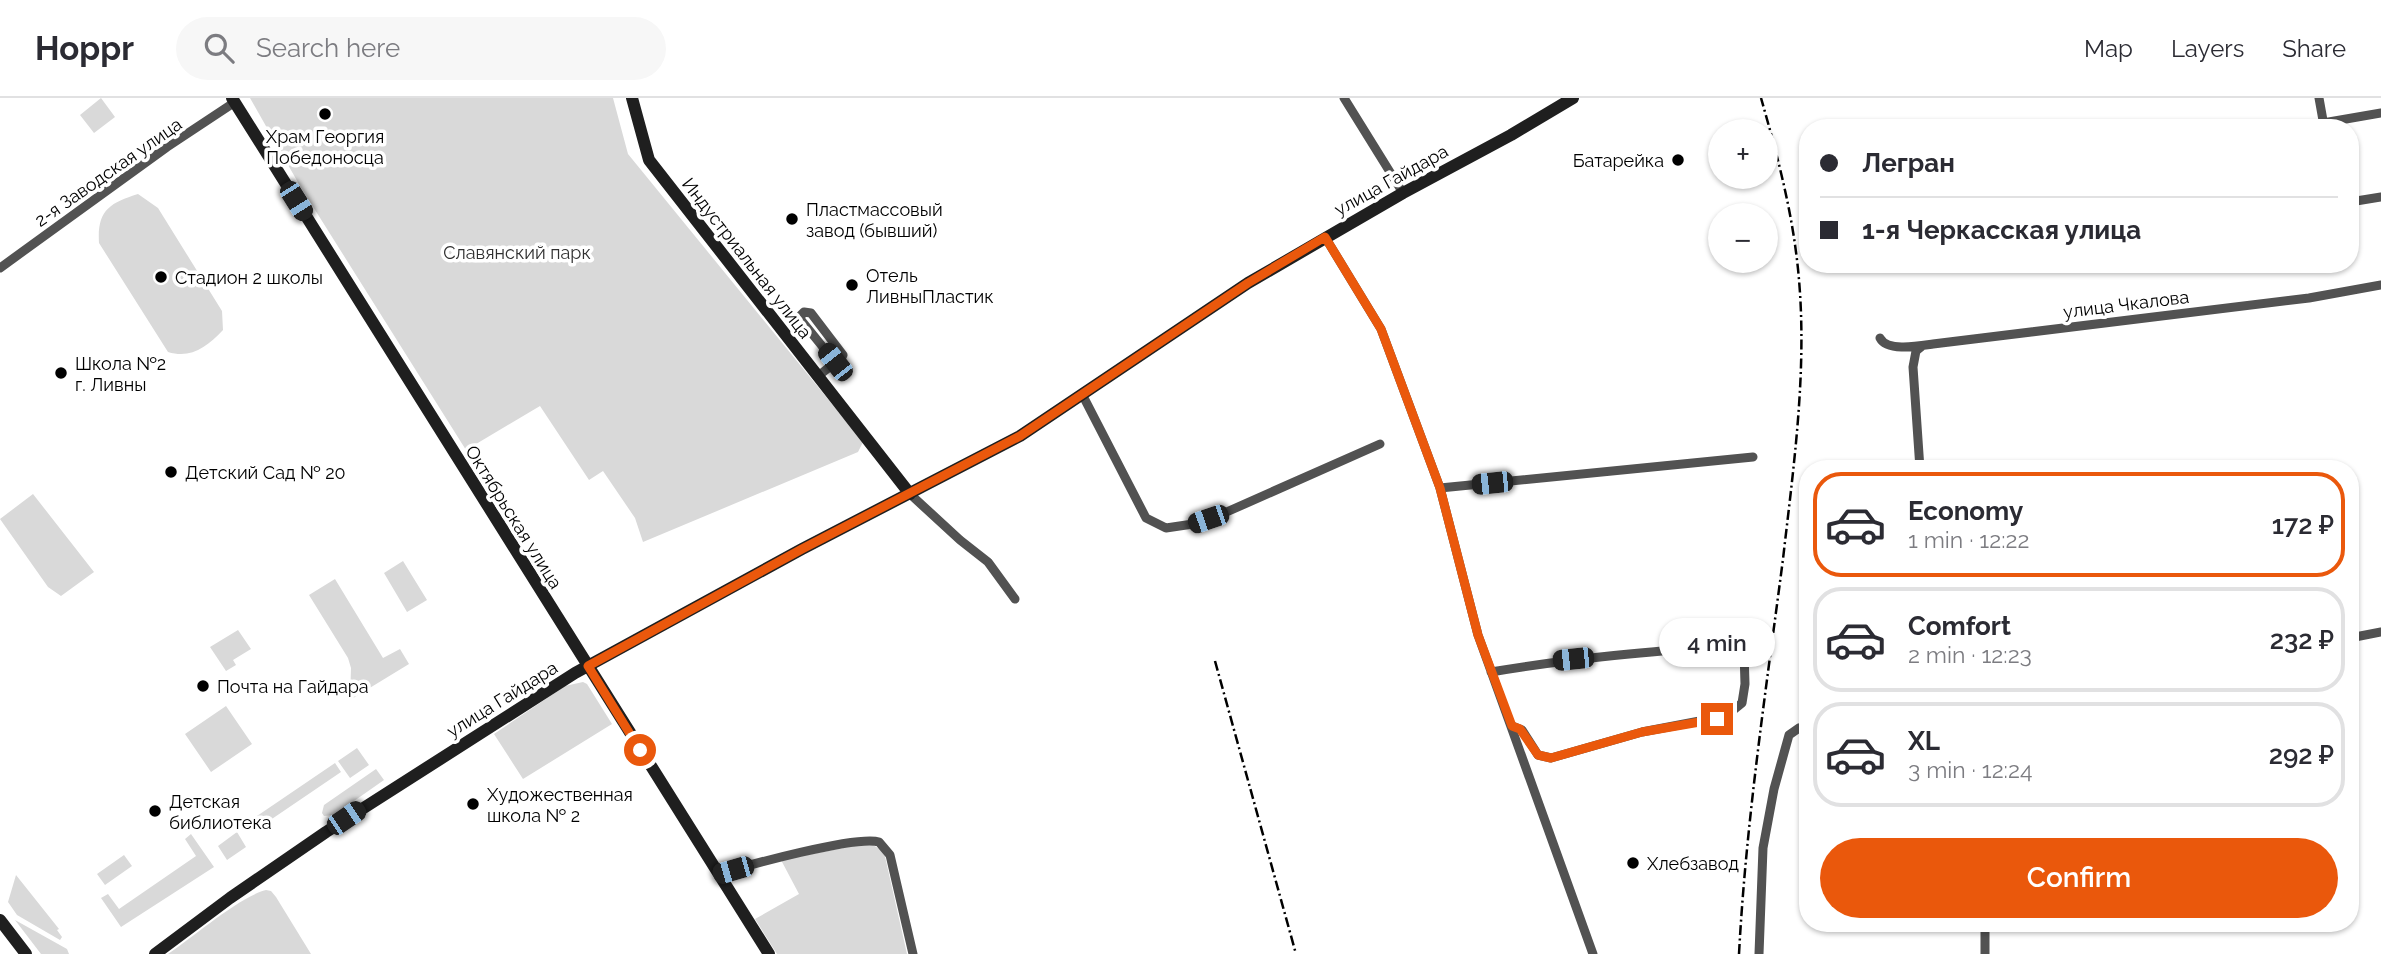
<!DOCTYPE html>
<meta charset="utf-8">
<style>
:root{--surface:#fff;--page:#f7f7f7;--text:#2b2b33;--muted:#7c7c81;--line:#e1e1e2;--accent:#ea580c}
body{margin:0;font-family:Raleway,sans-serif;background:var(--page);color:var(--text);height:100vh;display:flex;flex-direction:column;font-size:26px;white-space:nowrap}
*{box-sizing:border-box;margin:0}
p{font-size:23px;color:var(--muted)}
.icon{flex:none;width:38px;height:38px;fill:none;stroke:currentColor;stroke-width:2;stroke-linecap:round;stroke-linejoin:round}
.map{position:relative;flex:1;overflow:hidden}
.details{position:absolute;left:1799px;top:362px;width:560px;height:472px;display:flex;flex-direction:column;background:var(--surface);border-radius:28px;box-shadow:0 2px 5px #0004}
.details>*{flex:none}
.top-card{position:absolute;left:1799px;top:21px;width:560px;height:154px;border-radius:28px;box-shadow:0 2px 5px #0004;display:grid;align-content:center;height:154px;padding:0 21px;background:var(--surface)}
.fabs{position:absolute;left:1708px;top:21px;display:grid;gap:14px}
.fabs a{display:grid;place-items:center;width:70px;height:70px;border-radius:50%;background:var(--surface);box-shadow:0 2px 5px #0004;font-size:35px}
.end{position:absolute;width:32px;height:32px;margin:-16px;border:9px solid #ea580c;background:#fff;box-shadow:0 0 0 4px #fff}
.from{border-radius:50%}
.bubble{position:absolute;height:49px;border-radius:24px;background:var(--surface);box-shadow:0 2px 5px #0004;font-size:23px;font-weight:600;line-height:49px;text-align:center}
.car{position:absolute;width:21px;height:42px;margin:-21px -10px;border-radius:9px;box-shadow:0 0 5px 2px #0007;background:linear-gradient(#222 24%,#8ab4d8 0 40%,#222 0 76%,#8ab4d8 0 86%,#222 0)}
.top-card b{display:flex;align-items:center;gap:24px;height:66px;font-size:26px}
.top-card b+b{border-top:2px solid var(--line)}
.top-card i{width:18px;height:18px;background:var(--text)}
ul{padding:12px 0 0;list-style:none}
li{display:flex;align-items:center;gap:21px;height:105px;margin:0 14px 10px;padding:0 7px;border:4px solid var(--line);border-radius:28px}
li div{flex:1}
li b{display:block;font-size:26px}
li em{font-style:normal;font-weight:600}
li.selected{border-color:var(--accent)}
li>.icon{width:63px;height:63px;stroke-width:1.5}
.action{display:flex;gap:14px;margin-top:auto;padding:14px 21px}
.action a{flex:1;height:80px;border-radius:42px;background:var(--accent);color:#fff;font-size:28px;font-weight:600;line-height:80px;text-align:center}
header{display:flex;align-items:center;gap:42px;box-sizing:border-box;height:98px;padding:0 35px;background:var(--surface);border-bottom:2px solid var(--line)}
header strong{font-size:33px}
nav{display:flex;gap:38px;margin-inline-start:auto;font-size:24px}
.search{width:490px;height:63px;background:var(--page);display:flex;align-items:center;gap:18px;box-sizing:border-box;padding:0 24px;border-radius:38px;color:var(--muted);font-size:26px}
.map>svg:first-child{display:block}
</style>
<header>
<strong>Hoppr</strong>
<div class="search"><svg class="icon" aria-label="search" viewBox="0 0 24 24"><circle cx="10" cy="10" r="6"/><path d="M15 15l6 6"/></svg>Search here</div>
<nav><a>Map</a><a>Layers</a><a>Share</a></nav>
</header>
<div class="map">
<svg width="2381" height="856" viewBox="0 0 2381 856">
<rect width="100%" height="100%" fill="#fff"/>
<path fill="#d9d9d9" d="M 101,0 L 115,19 L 94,35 L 80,17 Z
M 250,0 L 613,0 L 628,56 L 863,344 L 858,354 L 643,444 L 635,420 L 603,373 L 589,382 L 540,308 L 466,352 L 300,88 Z
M 138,96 L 158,110 L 222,213 L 223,232 C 207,249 191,261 168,254 L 99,145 C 97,113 109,105 138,96 Z
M 33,396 L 94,474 L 61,498 L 48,489 L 0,421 Z
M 403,463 L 427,502 L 407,514 L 384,475 Z
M 335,481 L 383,560 L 400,551 L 409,566 L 350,602 L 351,570 L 348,560 L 309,497 Z
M 238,532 L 251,551 L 233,562 L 236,567 L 226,573 L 210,549 Z
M 583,584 L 587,586 L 612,626 L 523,681 L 494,636 L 565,588 Z
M 226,608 L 252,646 L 211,674 L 185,636 Z
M 357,650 L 369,667 L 350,680 L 338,663 Z
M 335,665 L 341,674 L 263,727 L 257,718 Z
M 376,671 L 384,682 L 334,717 L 324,718 L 322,715 L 324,707 Z
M 237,734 L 246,749 L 227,762 L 218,748 Z
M 191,736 L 214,769 L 121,829 L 101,800 L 108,796 L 119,811 L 196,758 L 185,741 Z
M 870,745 L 884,754 L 907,856 L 777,856 L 755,821 L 799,796 L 781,762 Z
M 124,757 L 132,768 L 105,787 L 97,776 Z
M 16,777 L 59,831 L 57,832 L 62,839 L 60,842 L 17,817 L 8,804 Z
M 266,792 L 271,793 L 276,799 L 311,856 L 168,856 C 193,839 239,799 266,792 Z
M 15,822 L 67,851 L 69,856 L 41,856 Z"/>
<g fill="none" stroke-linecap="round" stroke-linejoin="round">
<path stroke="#525252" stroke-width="9" d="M 1344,0 L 1403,95
M 2319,0 L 2324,28
M 2323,25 L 2381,15
M 2350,104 L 2381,99
M 1325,139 L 1381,231 L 1440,390 L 1478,537 L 1593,856
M 0,170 L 167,49 L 235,4
M 1880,240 C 1887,254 1919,248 1933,246 L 2309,200 L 2381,187
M 817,279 L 842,259 L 843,257 L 811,215 L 804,214 L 801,217 L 801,222 L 835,264
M 1082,296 L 1146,420 L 1166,430 L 1193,426 L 1222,416 L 1380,346
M 1920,371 L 1913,269 L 1916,253 L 1921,249
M 1440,390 L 1753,359
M 910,396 L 960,442 L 988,464 L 1015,501
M 2350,540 L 2381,534
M 1491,574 C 1573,560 1655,553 1737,547 L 1744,553 L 1745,586 L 1742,605 L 1726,618 L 1642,634 L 1551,660 L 1538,657 L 1522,632 L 1512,628
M 718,776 C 745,768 857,737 879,744 L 890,757 L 913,856
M 1985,826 L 1985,856
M 1759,856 L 1763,750 L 1774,691 L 1789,637 L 1799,630 L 1808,628"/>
<path stroke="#1f1f1f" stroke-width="12" d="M 232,0 L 769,856
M 632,0 L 649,62 L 910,396
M 0,822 L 26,856
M 155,856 L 230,800 L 326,734 L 575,575 L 802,451 L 1020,338 L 1248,185 L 1403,95 L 1511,37 L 1573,0"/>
<path stroke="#000" stroke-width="2.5" stroke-dasharray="10 3.5 2 3.5" stroke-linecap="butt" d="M 1215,563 L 1296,856
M 1739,856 C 1746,724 1766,592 1783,461 C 1794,365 1808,268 1798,171 C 1792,112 1777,56 1761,0"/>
</g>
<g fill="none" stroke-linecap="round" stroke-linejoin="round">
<path stroke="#ea580c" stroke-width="9" d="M 640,652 L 588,568 L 802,451 L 1020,338 L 1248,185 L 1325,139 L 1381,231 L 1440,390 L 1478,537 L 1512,628 L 1520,631 L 1538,657 L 1551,660 L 1642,634 L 1717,621"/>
</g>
<g fill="#000" stroke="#fff" stroke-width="2.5">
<circle cx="325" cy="16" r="7"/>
<circle cx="1678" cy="62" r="7"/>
<circle cx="792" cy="121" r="7"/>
<circle cx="161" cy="179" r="7"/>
<circle cx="852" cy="187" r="7"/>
<circle cx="61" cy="275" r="7"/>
<circle cx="171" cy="374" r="7"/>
<circle cx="203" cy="588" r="7"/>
<circle cx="473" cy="706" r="7"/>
<circle cx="155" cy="713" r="7"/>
<circle cx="1633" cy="765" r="7"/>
</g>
<g text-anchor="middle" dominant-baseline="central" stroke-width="7" stroke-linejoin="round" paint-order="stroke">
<g font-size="18" fill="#000" stroke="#fff" text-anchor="start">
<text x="325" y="38" text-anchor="middle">Храм Георгия<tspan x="325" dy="21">Победоносца</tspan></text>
<text x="1664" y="62" text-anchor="end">Батарейка</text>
<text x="806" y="111">Пластмассовый<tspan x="806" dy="21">завод (бывший)</tspan></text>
<text x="866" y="177">Отель<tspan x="866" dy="21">ЛивныПластик</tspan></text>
<text x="175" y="179">Стадион 2 школы</text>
<text x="75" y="265">Школа №2<tspan x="75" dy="21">г. Ливны</tspan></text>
<text x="185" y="374">Детский Сад № 20</text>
<text x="217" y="588">Почта на Гайдара</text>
<text x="487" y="696">Художественная<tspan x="487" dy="21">школа № 2</tspan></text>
<text x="169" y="703">Детская<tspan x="169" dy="21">библиотека</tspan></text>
<text x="1647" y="765">Хлебзавод</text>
</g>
<g font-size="18" fill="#000" stroke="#fff">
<text transform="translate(108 74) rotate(-35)">2-я Заводская улица</text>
<text transform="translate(1391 82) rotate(-29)">улица Гайдара</text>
<text transform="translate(747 160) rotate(52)">Индустриальная улица</text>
<text transform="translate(2126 206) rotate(-7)">улица Чкалова</text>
<text transform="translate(514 419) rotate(58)">Октябрьская улица</text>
<text transform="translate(502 601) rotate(-32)">улица Гайдара</text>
</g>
<g font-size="18" fill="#303030" stroke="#fff">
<text x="517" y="154">Славянский парк</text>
</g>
</g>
</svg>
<div class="fabs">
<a>+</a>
<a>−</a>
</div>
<i class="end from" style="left:640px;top:652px"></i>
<i class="end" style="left:1717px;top:621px"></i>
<div class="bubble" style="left:1659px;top:520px;width:116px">4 min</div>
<i class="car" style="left:296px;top:103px;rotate:148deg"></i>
<i class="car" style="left:835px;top:264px;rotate:322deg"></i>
<i class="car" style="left:1492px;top:385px;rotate:264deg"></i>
<i class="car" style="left:1208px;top:421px;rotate:251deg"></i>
<i class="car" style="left:1573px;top:561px;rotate:264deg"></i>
<i class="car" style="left:346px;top:720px;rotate:56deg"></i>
<i class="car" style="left:733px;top:772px;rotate:254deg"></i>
<div class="top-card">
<b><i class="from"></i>Легран</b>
<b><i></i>1-я Черкасская улица</b>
</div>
<section class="details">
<ul>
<li class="selected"><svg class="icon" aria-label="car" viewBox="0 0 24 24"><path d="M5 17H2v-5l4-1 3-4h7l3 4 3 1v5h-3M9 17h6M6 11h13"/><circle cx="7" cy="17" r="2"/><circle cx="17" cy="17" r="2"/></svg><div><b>Economy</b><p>1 min · 12:22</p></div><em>172 ₽</em></li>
<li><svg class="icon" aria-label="car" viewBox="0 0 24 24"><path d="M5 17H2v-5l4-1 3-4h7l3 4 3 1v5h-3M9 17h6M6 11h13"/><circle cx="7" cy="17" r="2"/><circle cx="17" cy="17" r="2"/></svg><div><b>Comfort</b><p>2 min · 12:23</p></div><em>232 ₽</em></li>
<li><svg class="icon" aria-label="car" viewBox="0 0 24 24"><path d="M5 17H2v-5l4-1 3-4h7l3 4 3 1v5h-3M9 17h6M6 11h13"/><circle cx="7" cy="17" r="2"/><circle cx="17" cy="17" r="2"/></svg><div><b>XL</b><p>3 min · 12:24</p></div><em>292 ₽</em></li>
</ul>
<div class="action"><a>Confirm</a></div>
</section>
</div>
